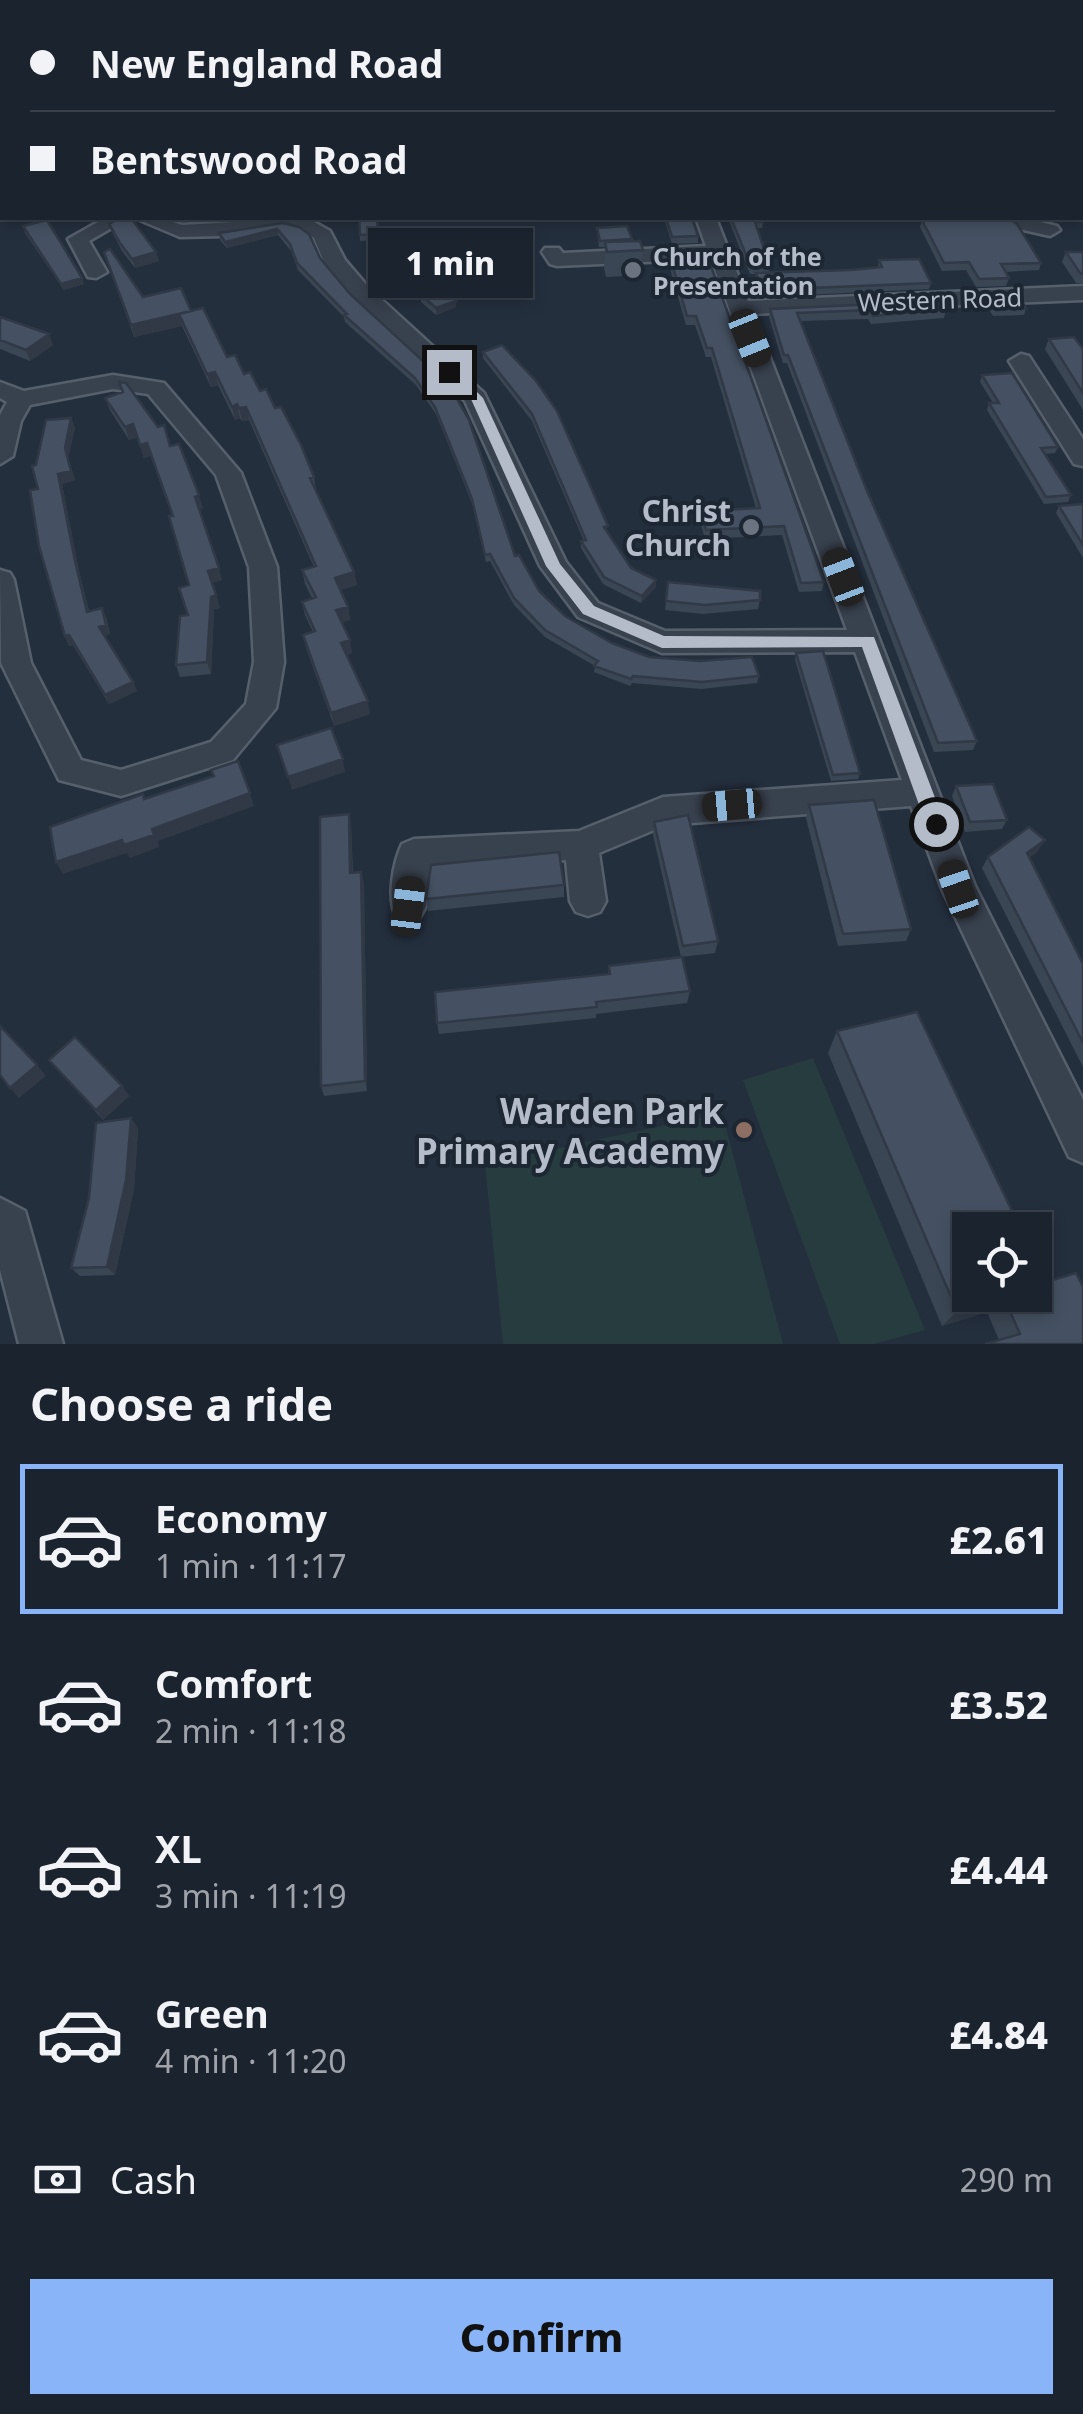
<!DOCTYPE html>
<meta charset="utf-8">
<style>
:root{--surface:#1b232e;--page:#242b36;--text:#f1f3f6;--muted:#a0a4aa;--line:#39404a;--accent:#8ab4f8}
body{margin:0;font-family:"Noto Sans",sans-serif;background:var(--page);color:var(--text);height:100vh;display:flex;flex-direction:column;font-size:38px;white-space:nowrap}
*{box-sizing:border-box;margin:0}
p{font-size:32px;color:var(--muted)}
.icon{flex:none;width:55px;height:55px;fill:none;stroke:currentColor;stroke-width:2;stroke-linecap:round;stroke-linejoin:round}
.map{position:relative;height:1344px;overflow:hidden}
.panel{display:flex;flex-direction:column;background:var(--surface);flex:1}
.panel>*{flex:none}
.hud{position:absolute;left:0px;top:0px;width:1085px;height:220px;box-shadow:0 5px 15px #0003,0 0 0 2px var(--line);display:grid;align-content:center;height:220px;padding:0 30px;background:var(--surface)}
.fabs{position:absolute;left:952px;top:1212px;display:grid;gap:20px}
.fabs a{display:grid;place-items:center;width:100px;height:100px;border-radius:0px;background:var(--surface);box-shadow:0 5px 15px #0003,0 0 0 2px var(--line);font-size:50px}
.end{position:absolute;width:45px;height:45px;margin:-22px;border:12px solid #b4bcc9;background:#111;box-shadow:0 0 0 5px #111}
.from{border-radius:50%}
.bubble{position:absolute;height:70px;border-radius:0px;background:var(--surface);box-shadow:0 5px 15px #0003,0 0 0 2px var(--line);font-size:32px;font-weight:800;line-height:70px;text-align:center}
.car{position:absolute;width:30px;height:60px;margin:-30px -15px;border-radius:12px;box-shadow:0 0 8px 2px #0007;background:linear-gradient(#222 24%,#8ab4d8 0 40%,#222 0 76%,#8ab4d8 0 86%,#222 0)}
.hud b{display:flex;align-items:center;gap:35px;height:95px;font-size:38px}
.hud b+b{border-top:2px solid var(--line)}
.hud i{width:25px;height:25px;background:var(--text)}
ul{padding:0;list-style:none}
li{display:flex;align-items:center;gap:30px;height:150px;margin:0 20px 15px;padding:0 10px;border:5px solid transparent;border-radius:0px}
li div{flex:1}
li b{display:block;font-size:38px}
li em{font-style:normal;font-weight:800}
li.active{border-color:var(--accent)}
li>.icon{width:90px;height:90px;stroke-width:1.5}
h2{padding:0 30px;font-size:45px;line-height:120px}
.pay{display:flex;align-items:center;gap:25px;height:110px;padding:0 30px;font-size:38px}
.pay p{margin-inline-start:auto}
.primary-button{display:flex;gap:20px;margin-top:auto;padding:20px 30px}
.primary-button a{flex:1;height:115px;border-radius:0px;background:var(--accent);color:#111;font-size:40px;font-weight:800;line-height:115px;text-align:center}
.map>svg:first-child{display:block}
</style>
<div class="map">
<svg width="1083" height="1344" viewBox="0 0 1083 1344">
<rect width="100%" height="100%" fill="#242f3e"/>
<path fill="#263c3f" d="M 813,1058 L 925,1330 L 874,1344 L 840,1344 L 743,1080 Z
M 722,1113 L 783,1344 L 503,1344 L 485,1164 Z"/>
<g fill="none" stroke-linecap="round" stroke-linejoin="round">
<g stroke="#565f6c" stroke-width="5">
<path id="minor" d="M 544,0 L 565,0 L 567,2 L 546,2 Z
M 654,0 L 670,0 L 672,2 L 656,2 Z
M 2,167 L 2,179 L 0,180 L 0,168 Z
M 105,218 L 129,218 L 89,241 L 107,272 L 96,278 L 88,277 L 68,239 Z
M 135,218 L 162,218 L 182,225 L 307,218 L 330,231 L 345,260 L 369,288 L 484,393 L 566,562 L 598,603 L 665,631 L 847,630 L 711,259 L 557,266 L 550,264 L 542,252 L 545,248 L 559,248 L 563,253 L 706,246 L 696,218 L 716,218 L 748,301 L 1083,286 L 1083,300 L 753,314 L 975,886 L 1083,1100 L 1083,1163 L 1069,1157 L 942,889 L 911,806 L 666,825 L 599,853 L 606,901 L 600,912 L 588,916 L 576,912 L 570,901 L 566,860 L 430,868 L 426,906 L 420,917 L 408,922 L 396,917 C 387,898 393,863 402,844 L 414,839 L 579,831 L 663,797 L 902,780 L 855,652 L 662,653 L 578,617 L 540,566 L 465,401 L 353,298 L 324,262 L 314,238 L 299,228 L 284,226 L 224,236 L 180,237 Z
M 1004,218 L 1024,218 L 1057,226 L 1060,230 L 1050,236 L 1010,227 Z
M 1021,354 L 1029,356 L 1083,439 L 1083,466 L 1074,464 L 1009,361 Z
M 113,375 L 164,383 L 241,473 L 277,567 L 284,662 L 276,708 L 233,760 L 121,796 L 59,780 L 1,663 L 0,570 L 10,573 L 14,580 L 31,663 L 81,760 L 121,770 L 211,742 L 246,704 L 254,662 L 249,567 L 216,475 L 148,394 L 113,389 L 30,405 L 21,421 L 13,456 L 0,464 L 0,415 L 7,402 L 0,398 L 0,382 L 24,391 Z
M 0,1198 L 25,1211 L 63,1344 L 19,1344 L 0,1270 Z"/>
</g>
<use href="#minor" fill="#38414e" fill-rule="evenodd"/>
</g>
<path fill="#3b4654" d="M 901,0 L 995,0 L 994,2 L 901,2 Z
M 203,218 L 243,218 L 205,220 Z
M 359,218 L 378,218 L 379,240 L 360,241 Z
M 664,218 L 692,218 L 698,236 L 698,243 L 672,244 Z
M 728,218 L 761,218 L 763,222 L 762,228 L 757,228 L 770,267 L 769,272 L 851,270 L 878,267 L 879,260 L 931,283 L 929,289 L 761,297 L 755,279 L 756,274 L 750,274 Z
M 922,220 L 1041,263 L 1039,270 L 1005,272 L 1009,278 L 1006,286 L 976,287 L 966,270 L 942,271 L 920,227 Z
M 283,223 L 320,258 L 350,294 L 449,385 L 515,556 L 539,591 L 565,616 L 612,643 L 649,657 L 759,676 L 757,683 L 701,689 L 632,683 L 630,686 L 594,672 L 595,666 L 545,637 L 514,605 L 490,561 L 486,562 L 473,506 L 436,414 L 416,385 L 345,322 L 344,317 L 298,270 L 291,251 L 278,235 L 227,248 L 220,240 L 219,233 Z
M 109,224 L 156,252 L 159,261 L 135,268 L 122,251 L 112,232 Z
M 23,226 L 84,284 L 64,290 L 25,233 Z
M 597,228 L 632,239 L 632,241 L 643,250 L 641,275 L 606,277 L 604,268 L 605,247 L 599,247 Z
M 467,248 L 511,253 L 511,260 L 485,269 L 467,254 Z
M 1066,252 L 1083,252 L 1083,283 L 1076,283 L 1062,262 Z
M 670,256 L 824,582 L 822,591 L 799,592 L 782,535 L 705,539 L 700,521 L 701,511 L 756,508 L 711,357 L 706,357 L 695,325 L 686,325 L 669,265 Z
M 378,261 L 431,290 L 411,297 L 379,267 Z
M 108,263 L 143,297 L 191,311 L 227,357 L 275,408 L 314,477 L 316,491 L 354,572 L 357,585 L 340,590 L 348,607 L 350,620 L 342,622 L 352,653 L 347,655 L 370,714 L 334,726 L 306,648 L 303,635 L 313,632 L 305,615 L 302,602 L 312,598 L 305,584 L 302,570 L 314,567 L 249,420 L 242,421 L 240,418 L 235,420 L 218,385 L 211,387 L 182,326 L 134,337 Z
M 421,295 L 456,307 L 436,315 L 421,302 Z
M 991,301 L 1026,308 L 1024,315 L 993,316 L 988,308 Z
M 770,309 L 946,309 L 944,318 L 871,324 L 868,319 L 800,321 L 867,491 L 977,741 L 973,750 L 934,752 L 787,363 L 783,363 L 769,317 Z
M 0,317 L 53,345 L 30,361 L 0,349 Z
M 1049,339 L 1083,349 L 1083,410 L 1045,349 Z
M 502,345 L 607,532 L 631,568 L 656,580 L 656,587 L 641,603 L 603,584 L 581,548 L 581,541 L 584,541 L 532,421 L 483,358 L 483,352 Z
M 982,375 L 1058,447 L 1055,453 L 1045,454 L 1071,495 L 1068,502 L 1044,504 L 987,410 L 989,403 L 993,403 L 980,382 Z
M 105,398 L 170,446 L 203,508 L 199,509 L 222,580 L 212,583 L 220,608 L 214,609 L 211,674 L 180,677 L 176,665 L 188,615 L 189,585 L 172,516 L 151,456 L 144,458 L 137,437 L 129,440 L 110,410 Z
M 71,418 L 75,428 L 68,458 L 75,480 L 62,484 L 79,571 L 89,611 L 106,617 L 110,634 L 104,636 L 133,682 L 137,691 L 109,704 L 73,645 L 69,646 L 65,636 L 38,489 L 36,465 Z
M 1083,504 L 1083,558 L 1056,513 L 1059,506 Z
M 668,582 L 760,600 L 758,609 L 703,614 L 665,610 Z
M 796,653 L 860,773 L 858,779 L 831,781 L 795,660 Z
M 956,786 L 1007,820 L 1002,829 L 965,832 L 952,796 Z
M 809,805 L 911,929 L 906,941 L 838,946 L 806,818 Z
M 349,814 L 351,826 L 353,873 L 364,883 L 367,1091 L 324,1096 L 321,1086 Z
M 654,822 L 718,941 L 715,953 L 681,957 L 653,835 Z
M 1038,851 L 1030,857 L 1083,964 L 1083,1067 L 982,868 L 988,857 Z
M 564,885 L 564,897 L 428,911 L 426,899 Z
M 609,966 L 690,991 L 687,1003 L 596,1014 L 596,1018 L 439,1034 L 437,1023 L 608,974 Z
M 837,1031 L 1046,1282 L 1083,1344 L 999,1340 L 987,1312 L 942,1326 L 828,1053 Z
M 49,1060 L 122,1086 L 129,1096 L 103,1120 Z
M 138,1128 L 134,1189 L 115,1275 L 80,1276 L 71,1268 Z"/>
<path fill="#303945" d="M 277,229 L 278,235 L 227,248 L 225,242 Z
M 156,252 L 159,261 L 135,268 L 132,259 Z
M 511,253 L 511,260 L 485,269 L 485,262 Z
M 82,278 L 84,284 L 64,290 L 61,284 Z
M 431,284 L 431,290 L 411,297 L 411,291 Z
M 456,301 L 456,307 L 436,315 L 436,308 Z
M 179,314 L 182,326 L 134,337 L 131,325 Z
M 49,334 L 53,345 L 30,361 L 26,350 Z
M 215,372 L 218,385 L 211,387 L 207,374 Z
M 237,404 L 240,418 L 235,420 L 232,407 Z
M 246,407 L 249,420 L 242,421 L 239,408 Z
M 71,418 L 75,428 L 68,458 L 75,480 L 62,484 L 79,571 L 91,621 L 87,612 L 75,561 L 58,474 Z
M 133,424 L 137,437 L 129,440 L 125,427 Z
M 147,443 L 151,456 L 144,458 L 140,445 Z
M 199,495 L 203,508 L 199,509 L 195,497 Z
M 219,568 L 222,580 L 212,583 L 208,571 Z
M 354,572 L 357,585 L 337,591 L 335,578 Z
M 656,580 L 656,587 L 641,603 L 642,596 Z
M 216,595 L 220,608 L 214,609 L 211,674 L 207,662 L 211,597 Z
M 348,607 L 350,620 L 339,623 L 336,610 Z
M 102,608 L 110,634 L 103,636 L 99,627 Z
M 69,635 L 73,645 L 69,646 L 65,636 Z
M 350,640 L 352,653 L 344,656 L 341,643 Z
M 133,682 L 137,691 L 109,704 L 105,695 Z
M 368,701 L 370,714 L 334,726 L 331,713 Z
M 343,759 L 345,772 L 292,790 L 288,777 Z
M 250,793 L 254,806 L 158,841 L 159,847 L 130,858 L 127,853 L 63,874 L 56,862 L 122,840 Z
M 349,814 L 351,826 L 353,884 L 350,873 Z
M 1045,840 L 1038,851 L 1021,864 L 1027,853 Z
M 361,872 L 364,883 L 367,1091 L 365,1081 Z
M 37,1065 L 46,1076 L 19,1098 L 10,1088 Z
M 122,1086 L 129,1096 L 103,1120 L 96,1110 Z
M 131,1118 L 138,1128 L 134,1189 L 115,1275 L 107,1267 Z
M 1004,1298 L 987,1312 L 942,1326 L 957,1311 Z"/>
<path fill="#455162" stroke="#303945" stroke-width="2.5" d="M 85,0 L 151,0 L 148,2 L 82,2 Z
M 386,0 L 469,0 L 466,2 L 382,2 Z
M 501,0 L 534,0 L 532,2 L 537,2 L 503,2 Z
M 682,0 L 705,0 L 706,2 L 683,2 Z
M 759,0 L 792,0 L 794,2 L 760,2 Z
M 121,218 L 131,218 L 156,252 L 132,259 L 120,243 L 109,224 Z
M 359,218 L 377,218 L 378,234 L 360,235 Z
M 666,218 L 692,218 L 698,236 L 672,237 Z
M 731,218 L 761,218 L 763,222 L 755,222 L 770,267 L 751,267 Z
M 972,218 L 1008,218 L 1017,224 L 1041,263 L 1001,264 L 1009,278 L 979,279 L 969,262 L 944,263 L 922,220 Z
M 47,220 L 82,278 L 61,284 L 23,226 Z
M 283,223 L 299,227 L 309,234 L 320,258 L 350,294 L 449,385 L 469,420 L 515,556 L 519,555 L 539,591 L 565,616 L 612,643 L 649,657 L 700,661 L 752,657 L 759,676 L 702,682 L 633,676 L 631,679 L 594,666 L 598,661 L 545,630 L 514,598 L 490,554 L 485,555 L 472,499 L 435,407 L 415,378 L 344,315 L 347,314 L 297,263 L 290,244 L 277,229 L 225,242 L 219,233 Z
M 627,226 L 632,239 L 600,241 L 597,228 Z
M 494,239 L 511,253 L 485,262 L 467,248 Z
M 640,241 L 643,250 L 607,252 L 605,242 Z
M 110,249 L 143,297 L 181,288 L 191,311 L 131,325 L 104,252 Z
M 1066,252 L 1083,252 L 1083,274 L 1080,273 Z
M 398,254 L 431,284 L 411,291 L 378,261 Z
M 704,254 L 712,269 L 824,582 L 801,583 L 784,526 L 706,530 L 701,511 L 760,508 L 712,348 L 707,348 L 696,316 L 687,316 L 670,256 Z
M 919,259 L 931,283 L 762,290 L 756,273 L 851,270 L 882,267 L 879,260 Z
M 440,288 L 456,301 L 436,308 L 421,295 Z
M 1021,300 L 1026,308 L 995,309 L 991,301 Z
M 942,301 L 946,309 L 873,316 L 870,310 L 797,313 L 867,491 L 977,741 L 938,743 L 788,355 L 784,355 L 770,309 Z
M 203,308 L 227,357 L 235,355 L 244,374 L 250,372 L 260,391 L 266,389 L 275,408 L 281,407 L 301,445 L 314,477 L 310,478 L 354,572 L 335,578 L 348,607 L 336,610 L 350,640 L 341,643 L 368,701 L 331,713 L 303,635 L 315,631 L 302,602 L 316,597 L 302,570 L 316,566 L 246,407 L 239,408 L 237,404 L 232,407 L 215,372 L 207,374 L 179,314 Z
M 0,317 L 49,334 L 26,350 L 0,340 Z
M 1074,337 L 1083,349 L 1083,393 L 1049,339 Z
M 502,345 L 536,381 L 557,411 L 608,526 L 604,527 L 631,568 L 656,580 L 642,596 L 604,577 L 581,541 L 586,540 L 532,414 L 483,352 Z
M 1012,373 L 1058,447 L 1041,448 L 1071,495 L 1046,497 L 989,403 L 999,403 L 982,375 Z
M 119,382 L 126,383 L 158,427 L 164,425 L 170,446 L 179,444 L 199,495 L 195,497 L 219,568 L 208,571 L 216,595 L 211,597 L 207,662 L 176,665 L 180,616 L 188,615 L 179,588 L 189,585 L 169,516 L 173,516 L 147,443 L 140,445 L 133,424 L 125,427 L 105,398 L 123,392 Z
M 71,418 L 65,448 L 71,471 L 58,474 L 75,561 L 87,612 L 102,608 L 106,625 L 99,627 L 133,682 L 105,695 L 69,635 L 65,636 L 39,546 L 30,490 L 38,489 L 32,466 L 36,465 L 46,420 Z
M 1083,504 L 1083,545 L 1059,506 Z
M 668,582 L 760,591 L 760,600 L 705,605 L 666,601 Z
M 823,651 L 860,773 L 833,775 L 796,653 Z
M 331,728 L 343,759 L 288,777 L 277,745 Z
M 238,761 L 250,793 L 152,829 L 154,835 L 124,845 L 122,840 L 56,862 L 50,827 L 143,794 L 144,799 L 214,776 L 211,770 Z
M 993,784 L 1007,820 L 970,822 L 956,786 Z
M 874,800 L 911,929 L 843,934 L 809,805 Z
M 349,814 L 350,873 L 361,872 L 365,1081 L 321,1086 L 320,817 Z
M 688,815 L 718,941 L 683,946 L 654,822 Z
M 1029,827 L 1045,840 L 1027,853 L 1083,964 L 1083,1043 L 988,857 Z
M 559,852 L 564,885 L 426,899 L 431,865 Z
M 682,957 L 690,991 L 596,1002 L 597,1007 L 437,1023 L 435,992 L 610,974 L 609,966 Z
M 917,1012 L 1021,1230 L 970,1230 L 970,1295 L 1035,1295 L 1035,1259 L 1046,1282 L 1076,1273 L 1083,1287 L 1083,1344 L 985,1344 L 1020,1334 L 1004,1298 L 957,1311 L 837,1031 Z
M 0,1026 L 37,1065 L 10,1088 L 0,1075 Z
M 75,1037 L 122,1086 L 96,1110 L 49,1060 Z
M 131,1118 L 126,1180 L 107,1267 L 71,1268 L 89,1198 L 96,1123 Z"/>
<path fill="#b4bcc9" d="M 445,369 L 454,369 L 483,398 L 560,564 L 594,606 L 664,636 L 874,637 L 945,824 L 942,830 L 929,830 L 926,824 L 862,647 L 662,648 L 583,614 L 546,566 L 471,399 L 445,374 Z"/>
<g fill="#6b7280" stroke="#1d2633" stroke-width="4">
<circle cx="633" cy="270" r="10"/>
<circle cx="751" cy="527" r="10"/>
</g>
<circle fill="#8d6e63" stroke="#1d2633" stroke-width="4" cx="744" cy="1130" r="10"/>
<g text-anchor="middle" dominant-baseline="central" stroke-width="8" stroke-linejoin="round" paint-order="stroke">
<g font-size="25" font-weight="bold" fill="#b4bcc9" stroke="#1d2633" text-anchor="start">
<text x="653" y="256">Church of the<tspan x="653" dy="29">Presentation</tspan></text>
</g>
<g font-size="25" fill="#b4bcc9" stroke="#1d2633">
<text transform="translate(940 299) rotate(-2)">Western Road</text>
</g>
<g font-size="30" font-weight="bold" fill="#b4bcc9" stroke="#1d2633" text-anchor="end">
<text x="731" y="510">Christ<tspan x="731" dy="34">Church</tspan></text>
</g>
<g font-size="35" font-weight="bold" fill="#b4bcc9" stroke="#1d2633" text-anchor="end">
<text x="724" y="1110">Warden Park<tspan x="724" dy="40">Primary Academy</tspan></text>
</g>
</g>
</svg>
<div class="fabs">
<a><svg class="icon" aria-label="locate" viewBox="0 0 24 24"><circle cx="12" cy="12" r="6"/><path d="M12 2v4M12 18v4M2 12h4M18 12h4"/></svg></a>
</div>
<i class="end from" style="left:936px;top:824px"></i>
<i class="end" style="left:449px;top:372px"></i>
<div class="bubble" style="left:368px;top:228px;width:165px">1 min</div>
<i class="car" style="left:750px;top:338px;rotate:158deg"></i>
<i class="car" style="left:843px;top:577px;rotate:339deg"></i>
<i class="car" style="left:732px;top:805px;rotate:265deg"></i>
<i class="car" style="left:958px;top:889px;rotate:341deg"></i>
<i class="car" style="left:408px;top:906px;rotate:7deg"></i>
<div class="hud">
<b><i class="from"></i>New England Road</b>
<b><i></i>Bentswood Road</b>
</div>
</div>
<section class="panel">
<h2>Choose a ride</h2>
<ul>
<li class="active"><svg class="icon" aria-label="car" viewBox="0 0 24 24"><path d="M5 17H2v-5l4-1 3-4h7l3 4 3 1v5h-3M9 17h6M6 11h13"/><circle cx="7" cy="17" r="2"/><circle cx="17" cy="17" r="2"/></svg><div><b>Economy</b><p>1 min · 11:17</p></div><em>£2.61</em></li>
<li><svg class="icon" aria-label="car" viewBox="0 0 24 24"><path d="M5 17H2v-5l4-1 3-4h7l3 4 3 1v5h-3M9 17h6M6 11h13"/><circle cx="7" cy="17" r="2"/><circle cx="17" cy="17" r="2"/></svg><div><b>Comfort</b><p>2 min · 11:18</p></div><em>£3.52</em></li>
<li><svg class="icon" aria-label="car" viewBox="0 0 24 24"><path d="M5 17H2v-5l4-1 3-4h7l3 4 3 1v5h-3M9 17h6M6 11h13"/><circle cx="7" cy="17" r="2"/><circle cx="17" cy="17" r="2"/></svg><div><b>XL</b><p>3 min · 11:19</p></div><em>£4.44</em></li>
<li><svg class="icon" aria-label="car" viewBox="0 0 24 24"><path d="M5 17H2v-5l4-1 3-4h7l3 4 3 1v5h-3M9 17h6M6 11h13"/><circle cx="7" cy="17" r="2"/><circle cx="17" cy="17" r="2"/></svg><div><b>Green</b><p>4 min · 11:20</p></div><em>£4.84</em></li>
</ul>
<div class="pay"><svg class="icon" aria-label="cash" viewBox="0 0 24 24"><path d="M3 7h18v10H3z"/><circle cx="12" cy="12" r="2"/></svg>Cash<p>290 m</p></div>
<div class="primary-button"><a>Confirm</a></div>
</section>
